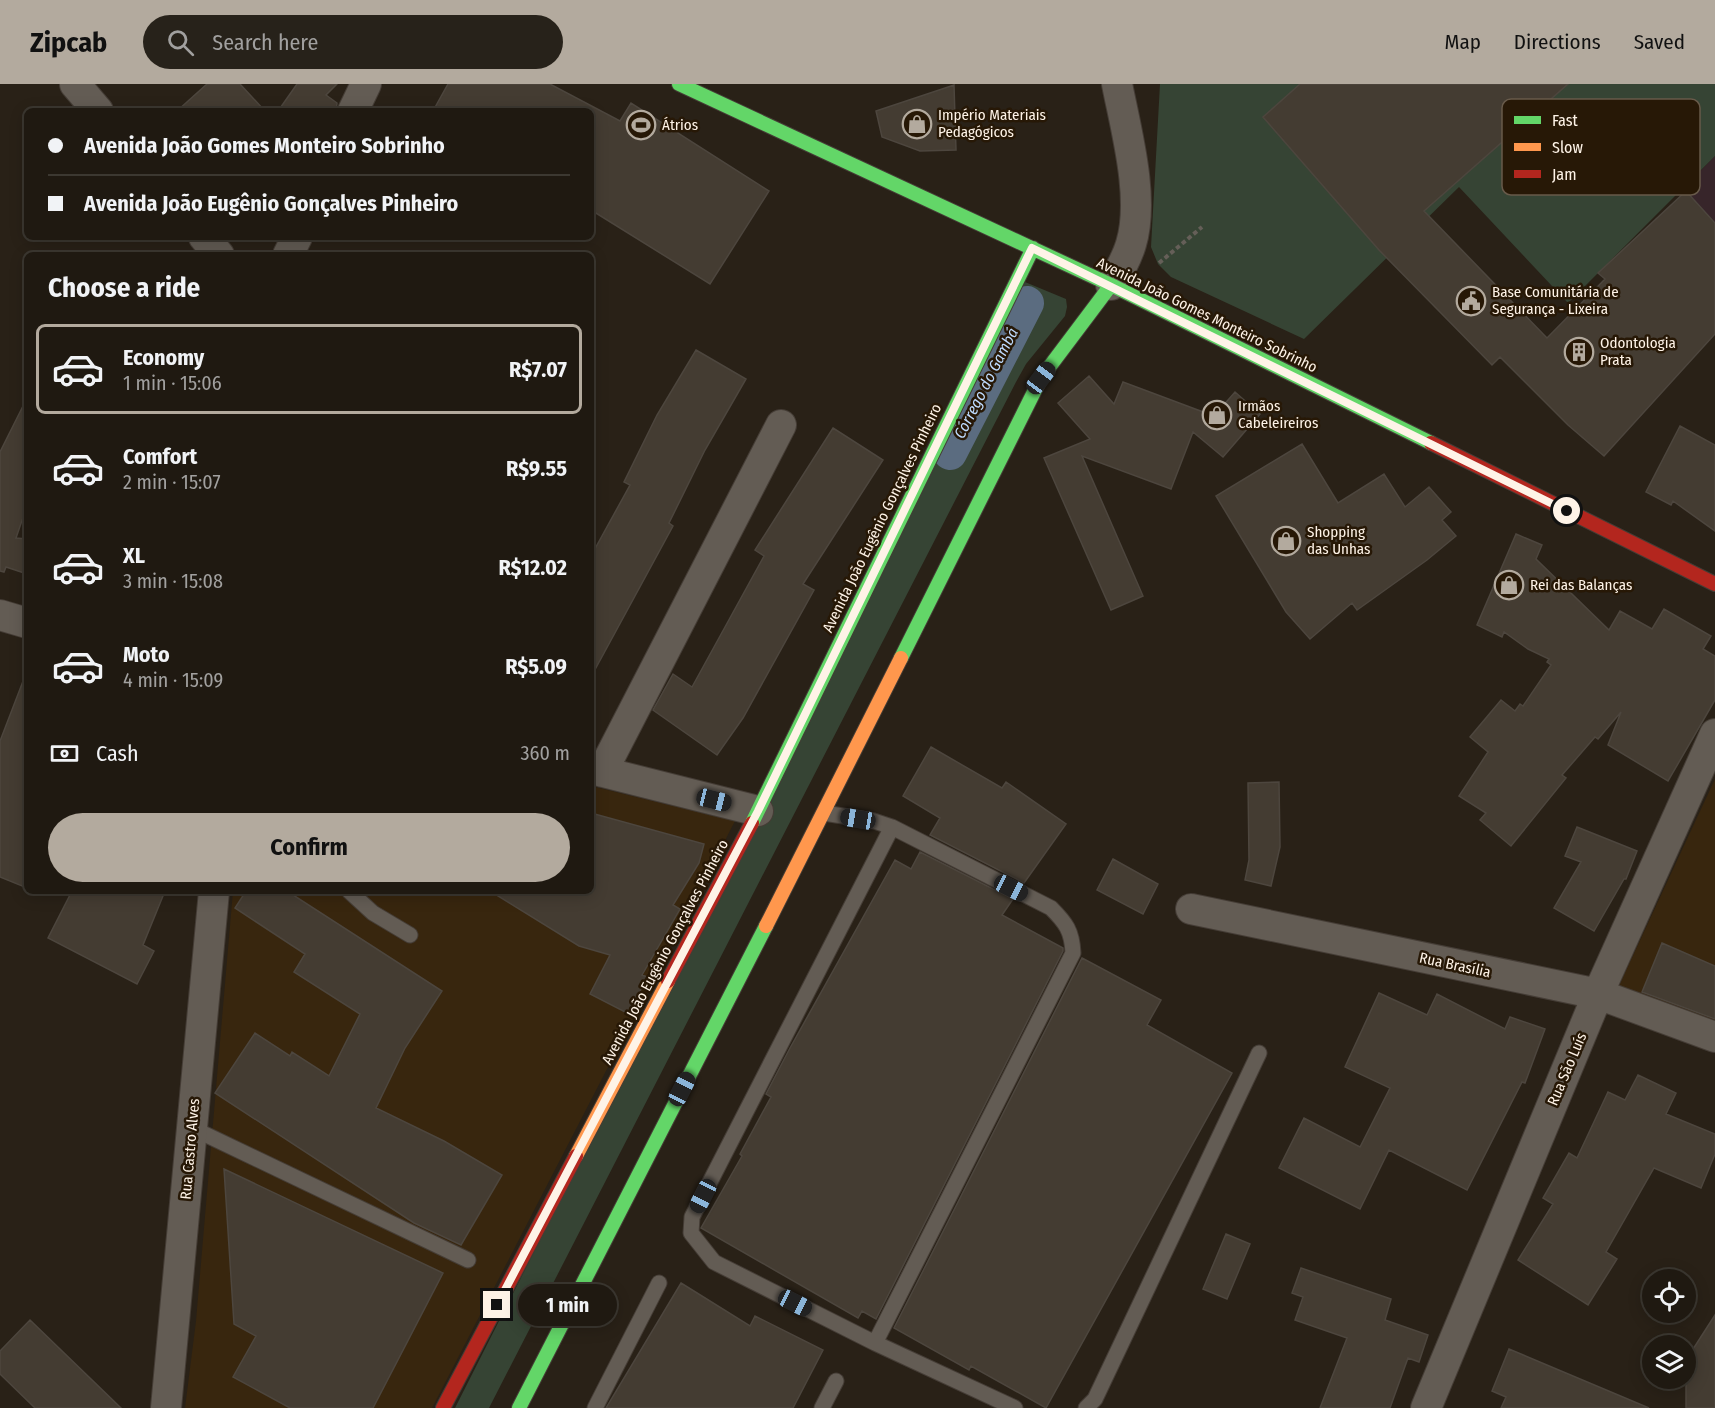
<!DOCTYPE html>
<meta charset="utf-8">
<style>
:root{--surface:#1f1911;--page:#27221a;--text:#f1f3f6;--muted:#a1a09f;--line:#3c3831;--accent:#b3aa9e}
body{margin:0;font-family:"Fira Sans Condensed",sans-serif;background:var(--page);color:var(--text);height:100vh;display:flex;flex-direction:column;font-size:22px;white-space:nowrap}
*{box-sizing:border-box;margin:0}
p{font-size:20px;color:var(--muted)}
.icon{flex:none;width:33px;height:33px;fill:none;stroke:currentColor;stroke-width:2;stroke-linecap:round;stroke-linejoin:round}
.map{position:relative;flex:1;overflow:hidden}
.drawer{position:absolute;left:24px;top:168px;width:570px;height:642px;display:flex;flex-direction:column;background:var(--surface);border-radius:9px;box-shadow:0 3px 15px #0003,0 0 0 2px var(--line)}
.drawer>*{flex:none}
.guide{position:absolute;left:24px;top:24px;width:570px;height:132px;border-radius:9px;box-shadow:0 3px 15px #0003,0 0 0 2px var(--line);display:grid;align-content:center;height:132px;padding:0 24px;background:var(--surface)}
.fabs{position:absolute;left:1642px;top:1185px;display:grid;gap:12px}
.fabs a{display:grid;place-items:center;width:54px;height:54px;border-radius:50%;background:var(--surface);box-shadow:0 3px 15px #0003,0 0 0 2px var(--line);font-size:30px}
.end{position:absolute;width:27px;height:27px;margin:-14px;border:8px solid #fef3e7;background:#111;box-shadow:0 0 0 3px #111}
.from{border-radius:50%}
.bubble{position:absolute;height:42px;border-radius:21px;background:var(--surface);box-shadow:0 3px 15px #0003,0 0 0 2px var(--line);font-size:20px;font-weight:700;line-height:42px;text-align:center}
.car{position:absolute;width:18px;height:36px;margin:-18px -9px;border-radius:8px;box-shadow:0 0 4px 2px #0007;background:linear-gradient(#222 24%,#8ab4d8 0 40%,#222 0 76%,#8ab4d8 0 86%,#222 0)}
.guide b{display:flex;align-items:center;gap:21px;height:57px;font-size:22px}
.guide b+b{border-top:2px solid var(--line)}
.guide i{width:15px;height:15px;background:var(--text)}
ul{padding:0;list-style:none}
li{display:flex;align-items:center;gap:18px;height:90px;margin:0 12px 9px;padding:0 12px;border:3px solid transparent;border-radius:9px}
li div{flex:1}
li b{display:block;font-size:22px}
li em{font-style:normal;font-weight:700}
li.current{border-color:var(--accent)}
li>.icon{width:54px;height:54px;stroke-width:1.5}
h2{padding:0 24px;font-size:27px;line-height:72px}
.pay{display:flex;align-items:center;gap:15px;height:66px;padding:0 24px;font-size:22px}
.pay p{margin-inline-start:auto}
.primary-button{display:flex;gap:12px;margin-top:auto;padding:12px 24px}
.primary-button a{flex:1;height:69px;border-radius:36px;background:var(--accent);color:#111;font-size:24px;font-weight:700;line-height:69px;text-align:center}
header{display:flex;align-items:center;gap:36px;box-sizing:border-box;height:84px;padding:0 30px;background:var(--accent);color:#111}
header strong{font-size:28px}
nav{display:flex;gap:33px;margin-inline-start:auto;font-size:21px}
.search{width:420px;height:54px;background:var(--page);display:flex;align-items:center;gap:15px;box-sizing:border-box;padding:0 21px;border-radius:33px;color:var(--muted);font-size:22px}
.map>svg:first-child{display:block}
</style>
<header>
<strong>Zipcab</strong>
<div class="search"><svg class="icon" aria-label="search" viewBox="0 0 24 24"><circle cx="10" cy="10" r="6"/><path d="M15 15l6 6"/></svg>Search here</div>
<nav><a>Map</a><a>Directions</a><a>Saved</a></nav>
</header>
<div class="map">
<svg width="1715" height="1324" viewBox="0 0 1715 1324">
<rect width="100%" height="100%" fill="#292117"/>
<path fill="#38260e" d="M 1715,695 L 1715,944 L 1616,908 Z
M 591,702 L 735,737 L 432,1324 L 185,1324 L 196,1237 L 233,807 L 591,807 Z"/>
<path fill="#37252a" d="M 1715,72 L 1715,139 L 1681,107 Z"/>
<path fill="#364434" d="M 1160,0 L 1715,0 L 1715,72 L 1568,219 L 1459,103 L 1304,255 L 1171,193 L 1158,180 L 1151,163 Z
M 1025,198 L 1066,215 L 1067,223 L 1065,232 L 1026,280 L 1016,298 L 489,1324 L 455,1324 Z"/>
<g fill="none" stroke-linecap="round" stroke-linejoin="round">
<path stroke="#5b6c80" stroke-width="34" d="M 950,369 L 1027,219"/>
</g>
<path fill="#443c32" stroke="#4d463e" stroke-width="1.5" d="M 207,0 L 240,0 L 265,27 L 177,27 Z
M 297,0 L 337,0 L 326,11 L 337,19 L 336,27 L 278,27 Z
M 448,0 L 550,0 L 620,37 L 631,19 L 769,107 L 710,200 L 591,126 L 591,27 L 433,27 Z
M 1300,0 L 1568,0 L 1424,127 L 1547,254 L 1605,195 L 1598,189 L 1686,107 L 1715,139 L 1715,250 L 1604,372 L 1568,341 L 1500,273 L 1492,281 L 1379,166 L 1263,33 Z
M 954,1 L 956,66 L 920,67 L 882,53 L 876,27 Z
M 696,266 L 746,295 L 705,366 L 669,439 L 673,442 L 591,593 L 591,472 L 630,401 L 624,398 L 657,331 Z
M 1089,292 L 1114,320 L 1123,298 L 1214,332 L 1235,308 L 1260,330 L 1223,373 L 1193,348 L 1171,405 L 1082,372 L 1143,512 L 1111,526 L 1044,374 L 1090,355 L 1058,319 Z
M 27,314 L 27,422 L 16,454 L 27,455 L 27,490 L 6,483 L 4,488 L 0,487 L 0,368 Z
M 1680,342 L 1715,361 L 1715,447 L 1673,417 L 1671,421 L 1646,408 Z
M 833,344 L 883,376 L 803,500 L 814,506 L 743,634 L 717,671 L 653,626 L 673,590 L 692,603 L 764,472 L 755,466 Z
M 1302,360 L 1338,419 L 1384,390 L 1405,423 L 1429,403 L 1451,428 L 1442,436 L 1456,452 L 1427,476 L 1357,526 L 1352,519 L 1310,555 L 1286,528 L 1216,412 Z
M 1516,450 L 1542,461 L 1536,475 L 1609,546 L 1620,527 L 1652,545 L 1664,525 L 1711,552 L 1703,565 L 1715,572 L 1715,616 L 1668,697 L 1608,661 L 1621,628 L 1598,655 L 1595,653 L 1562,691 L 1566,694 L 1511,762 L 1480,736 L 1486,729 L 1459,712 L 1488,668 L 1470,653 L 1501,616 L 1515,627 L 1520,620 L 1523,622 L 1551,581 L 1547,578 L 1549,575 L 1528,565 L 1504,548 L 1502,553 L 1477,541 Z
M 25,592 L 27,593 L 27,804 L 0,793 L 0,657 Z
M 931,663 L 1002,704 L 1006,698 L 1066,740 L 1024,799 L 930,751 L 940,734 L 903,712 Z
M 1279,698 L 1280,763 L 1271,802 L 1245,796 L 1249,776 L 1248,699 Z
M 591,729 L 704,760 L 699,779 L 673,821 L 680,825 L 642,891 L 647,893 L 629,930 L 590,910 L 610,871 L 579,862 L 490,807 L 591,807 Z
M 1577,743 L 1637,767 L 1626,795 L 1624,795 L 1594,847 L 1554,824 L 1581,778 L 1565,772 Z
M 920,768 L 1013,815 L 1002,831 L 1063,864 L 1063,867 L 876,1235 L 862,1227 L 858,1234 L 701,1144 L 742,1072 L 740,1070 L 771,1013 L 766,1010 L 790,964 L 895,776 L 911,785 Z
M 1113,775 L 1158,800 L 1143,830 L 1097,806 Z
M 72,807 L 165,807 L 143,861 L 154,867 L 137,900 L 48,854 Z
M 246,807 L 287,807 L 442,907 L 405,964 L 376,1024 L 444,1057 L 502,1091 L 461,1161 L 414,1139 L 215,1009 L 255,949 L 290,972 L 292,968 L 329,992 L 360,930 L 294,888 L 305,870 L 235,824 Z
M 1662,859 L 1715,882 L 1715,935 L 1642,908 Z
M 1082,874 L 1161,916 L 1147,941 L 1232,989 L 1046,1324 L 971,1282 L 969,1286 L 894,1244 Z
M 1379,909 L 1427,931 L 1437,910 L 1505,945 L 1510,933 L 1545,945 L 1525,999 L 1522,998 L 1467,1106 L 1389,1066 L 1360,1125 L 1279,1084 L 1304,1034 L 1360,1063 L 1390,1004 L 1345,983 Z
M 1638,991 L 1676,1009 L 1666,1030 L 1715,1050 L 1715,1070 L 1701,1104 L 1654,1084 L 1606,1168 L 1617,1175 L 1588,1221 L 1518,1176 L 1553,1120 L 1543,1114 L 1569,1069 L 1577,1074 L 1608,1008 L 1625,1016 Z
M 224,1085 L 443,1189 L 373,1324 L 290,1324 L 233,1293 L 256,1252 L 234,1240 Z
M 1226,1150 L 1250,1160 L 1227,1215 L 1203,1205 Z
M 1301,1184 L 1391,1215 L 1385,1236 L 1428,1251 L 1419,1278 L 1408,1274 L 1390,1324 L 1320,1324 L 1347,1254 L 1295,1236 L 1303,1213 L 1292,1209 Z
M 681,1199 L 750,1242 L 755,1232 L 823,1266 L 793,1324 L 606,1324 Z
M 1715,1231 L 1715,1324 L 1686,1324 L 1686,1276 Z
M 30,1236 L 121,1324 L 35,1324 L 0,1290 L 0,1267 Z
M 1509,1265 L 1649,1324 L 1501,1324 L 1506,1313 L 1492,1307 Z"/>
<g fill="none" stroke-linecap="round" stroke-linejoin="round">
<g stroke="#453d36" stroke-width="17">
<path id="lane" d="M 824,729 L 874,737 L 892,743 L 1051,824 C 1066,839 1072,847 1073,869 L 875,1259
M 892,743 L 692,1133 L 691,1149 L 714,1178 L 875,1259 L 1015,1324
M 349,807 L 373,829 L 410,851
M 192,1044 L 468,1176
M 595,1324 L 659,1199
M 822,1324 L 836,1297
M 1086,1324 L 1095,1315 L 1259,969"/>
</g>
<g stroke="#453d36" stroke-width="32">
<path id="street" d="M 75,0 L 98,27
M 353,27 L 366,0
M 204,153 L 219,171
M 288,171 L 297,153
M 1111,201 C 1119,188 1127,174 1131,160 C 1145,114 1126,46 1117,0
M 0,531 L 27,539
M 591,685 L 758,727
M 602,688 L 781,341
M 1191,825 L 1598,910 L 1715,953
M 166,1324 L 214,807
M 1426,1324 L 1598,910 L 1715,650"/>
</g>
<g stroke="#453d36" stroke-width="16">
<path id="fast" d="M 679,0 L 1111,201 L 1431,359
M 901,574 L 1041,294 L 1111,201
M 752,739 L 1033,164
M 519,1324 L 766,842"/>
</g>
<g stroke="#453d36" stroke-width="16">
<path id="slow" d="M 766,842 L 901,574
M 576,1072 L 668,897"/>
</g>
<g stroke="#453d36" stroke-width="16">
<path id="jam" d="M 1431,359 L 1715,500
M 668,897 L 752,739
M 443,1324 L 576,1072"/>
</g>
<path stroke="#655f58" stroke-width="4" stroke-dasharray="4.5 3" stroke-linecap="butt" d="M 1159,179 L 1202,143"/>
<use href="#lane" stroke="#635c54" stroke-width="15"/>
<use href="#street" stroke="#635c54" stroke-width="30"/>
<use href="#fast" stroke="#63d668" stroke-width="14"/>
<use href="#slow" stroke="#ff974d" stroke-width="14"/>
<use href="#jam" stroke="#b3261e" stroke-width="14"/>
</g>
<g fill="none" stroke-linecap="round" stroke-linejoin="round">
<path stroke="#fef3e7" stroke-width="8" d="M 497,1221 L 758,727 L 1032,164 L 1567,427"/>
</g>
<defs>
<g id="shop-ring" transform="scale(1.5)"><circle r="9.5" fill="#271806" stroke="#b3aa9e" stroke-width="1.5"/><path d="M-5-2.5h2.3a2.7 3.5 0 0 1 5.4 0H5L5.5 6h-11ZM-1.5-2.5h3a1.5 2.3 0 0 0-3 0Z" fill="#b3aa9e"/></g>
<g id="stadium-ring" transform="scale(1.5)"><circle r="9.5" fill="#271806" stroke="#b3aa9e" stroke-width="1.5"/><path d="M0-5a6.5 5 0 1 0 0 10a6.5 5 0 1 0 0-10ZM-3.5-1.8h7v3.6h-7Z" fill="#b3aa9e"/></g>
<g id="civic-ring" transform="scale(1.5)"><circle r="9.5" fill="#271806" stroke="#b3aa9e" stroke-width="1.5"/><path d="M-.6-6.5H3V-4.5H.6V-3L4-1V1h2V6H-6V1h2V-1L-.6-3ZM-1.2 2.5V6h2.4V2.5Z" fill="#b3aa9e"/></g>
<g id="building-ring" transform="scale(1.5)"><circle r="9.5" fill="#271806" stroke="#b3aa9e" stroke-width="1.5"/><path d="M-4-6H4V6H1V3H-1V6H-4ZM-2.5-4.3h1.7v1.8h-1.7ZM.8-4.3h1.7v1.8H.8ZM-2.5-1h1.7V.8h-1.7ZM.8-1h1.7V.8H.8Z" fill="#b3aa9e"/></g>
</defs>
<g fill-rule="evenodd">
<use href="#shop-ring" x="917" y="40"/>
<use href="#stadium-ring" x="641" y="41"/>
<use href="#civic-ring" x="1471" y="217"/>
<use href="#building-ring" x="1579" y="268"/>
<use href="#shop-ring" x="1217" y="331"/>
<use href="#shop-ring" x="1286" y="457"/>
<use href="#shop-ring" x="1509" y="501"/>
</g>
<g text-anchor="middle" dominant-baseline="central" stroke-width="5" stroke-linejoin="round" paint-order="stroke">
<g font-size="15" fill="#fef3e7" stroke="#271806" text-anchor="start">
<text x="938" y="31">Império Materiais<tspan x="938" dy="17">Pedagógicos</tspan></text>
<text x="662" y="41">Átrios</text>
<text x="1492" y="208">Base Comunitária de<tspan x="1492" dy="17">Segurança - Lixeira</tspan></text>
<text x="1600" y="259">Odontologia<tspan x="1600" dy="17">Prata</tspan></text>
<text x="1238" y="322">Irmãos<tspan x="1238" dy="17">Cabeleireiros</tspan></text>
<text x="1307" y="448">Shopping<tspan x="1307" dy="17">das Unhas</tspan></text>
<text x="1530" y="501">Rei das Balanças</text>
</g>
<g font-size="15" fill="#fef3e7" stroke="#271806">
<text transform="translate(1207 231) rotate(26)">Avenida João Gomes Monteiro Sobrinho</text>
<text transform="translate(882 434) rotate(-64)">Avenida João Eugênio Gonçalves Pinheiro</text>
<text transform="translate(665 868) rotate(-62)">Avenida João Eugênio Gonçalves Pinheiro</text>
<text transform="translate(1455 881) rotate(12)">Rua Brasília</text>
<text transform="translate(1567 985) rotate(-67)">Rua São Luís</text>
<text transform="translate(190 1065) rotate(-85)">Rua Castro Alves</text>
</g>
<g font-size="16" font-style="italic" fill="#bedbfe" stroke="#271806">
<text transform="translate(986 299) rotate(-63)">Córrego do Gambá</text>
</g>
</g>
<rect x="1502" y="15" width="198" height="96" rx="9" fill="#271806" stroke="#685a4a" stroke-width="1.5"/>
<rect x="1514" y="32" width="27" height="8" fill="#63d668"/>
<rect x="1514" y="59" width="27" height="8" fill="#ff974d"/>
<rect x="1514" y="86" width="27" height="8" fill="#b3261e"/>
<g font-size="16" fill="#fef3e7">
<text x="1552" y="42">Fast</text>
<text x="1552" y="69">Slow</text>
<text x="1552" y="96">Jam</text>
</g>
</svg>
<div class="fabs">
<a><svg class="icon" aria-label="locate" viewBox="0 0 24 24"><circle cx="12" cy="12" r="6"/><path d="M12 2v4M12 18v4M2 12h4M18 12h4"/></svg></a>
<a><svg class="icon" aria-label="layers" viewBox="0 0 24 24"><path d="M12 4l9 5-9 5-9-5zM3 14l9 5 9-5"/></svg></a>
</div>
<i class="end from" style="left:1567px;top:427px"></i>
<i class="end" style="left:497px;top:1221px"></i>
<div class="bubble" style="left:518px;top:1200px;width:99px">1 min</div>
<i class="car" style="left:1041px;top:294px;rotate:37deg"></i>
<i class="car" style="left:714px;top:716px;rotate:104deg"></i>
<i class="car" style="left:858px;top:735px;rotate:280deg"></i>
<i class="car" style="left:1011px;top:804px;rotate:117deg"></i>
<i class="car" style="left:682px;top:1005px;rotate:27deg"></i>
<i class="car" style="left:703px;top:1112px;rotate:207deg"></i>
<i class="car" style="left:795px;top:1219px;rotate:117deg"></i>
<div class="guide">
<b><i class="from"></i>Avenida João Gomes Monteiro Sobrinho</b>
<b><i></i>Avenida João Eugênio Gonçalves Pinheiro</b>
</div>
<section class="drawer">
<h2>Choose a ride</h2>
<ul>
<li class="current"><svg class="icon" aria-label="car" viewBox="0 0 24 24"><path d="M5 17H2v-5l4-1 3-4h7l3 4 3 1v5h-3M9 17h6M6 11h13"/><circle cx="7" cy="17" r="2"/><circle cx="17" cy="17" r="2"/></svg><div><b>Economy</b><p>1 min · 15:06</p></div><em>R$7.07</em></li>
<li><svg class="icon" aria-label="car" viewBox="0 0 24 24"><path d="M5 17H2v-5l4-1 3-4h7l3 4 3 1v5h-3M9 17h6M6 11h13"/><circle cx="7" cy="17" r="2"/><circle cx="17" cy="17" r="2"/></svg><div><b>Comfort</b><p>2 min · 15:07</p></div><em>R$9.55</em></li>
<li><svg class="icon" aria-label="car" viewBox="0 0 24 24"><path d="M5 17H2v-5l4-1 3-4h7l3 4 3 1v5h-3M9 17h6M6 11h13"/><circle cx="7" cy="17" r="2"/><circle cx="17" cy="17" r="2"/></svg><div><b>XL</b><p>3 min · 15:08</p></div><em>R$12.02</em></li>
<li><svg class="icon" aria-label="car" viewBox="0 0 24 24"><path d="M5 17H2v-5l4-1 3-4h7l3 4 3 1v5h-3M9 17h6M6 11h13"/><circle cx="7" cy="17" r="2"/><circle cx="17" cy="17" r="2"/></svg><div><b>Moto</b><p>4 min · 15:09</p></div><em>R$5.09</em></li>
</ul>
<div class="pay"><svg class="icon" aria-label="cash" viewBox="0 0 24 24"><path d="M3 7h18v10H3z"/><circle cx="12" cy="12" r="2"/></svg>Cash<p>360 m</p></div>
<div class="primary-button"><a>Confirm</a></div>
</section>
</div>
